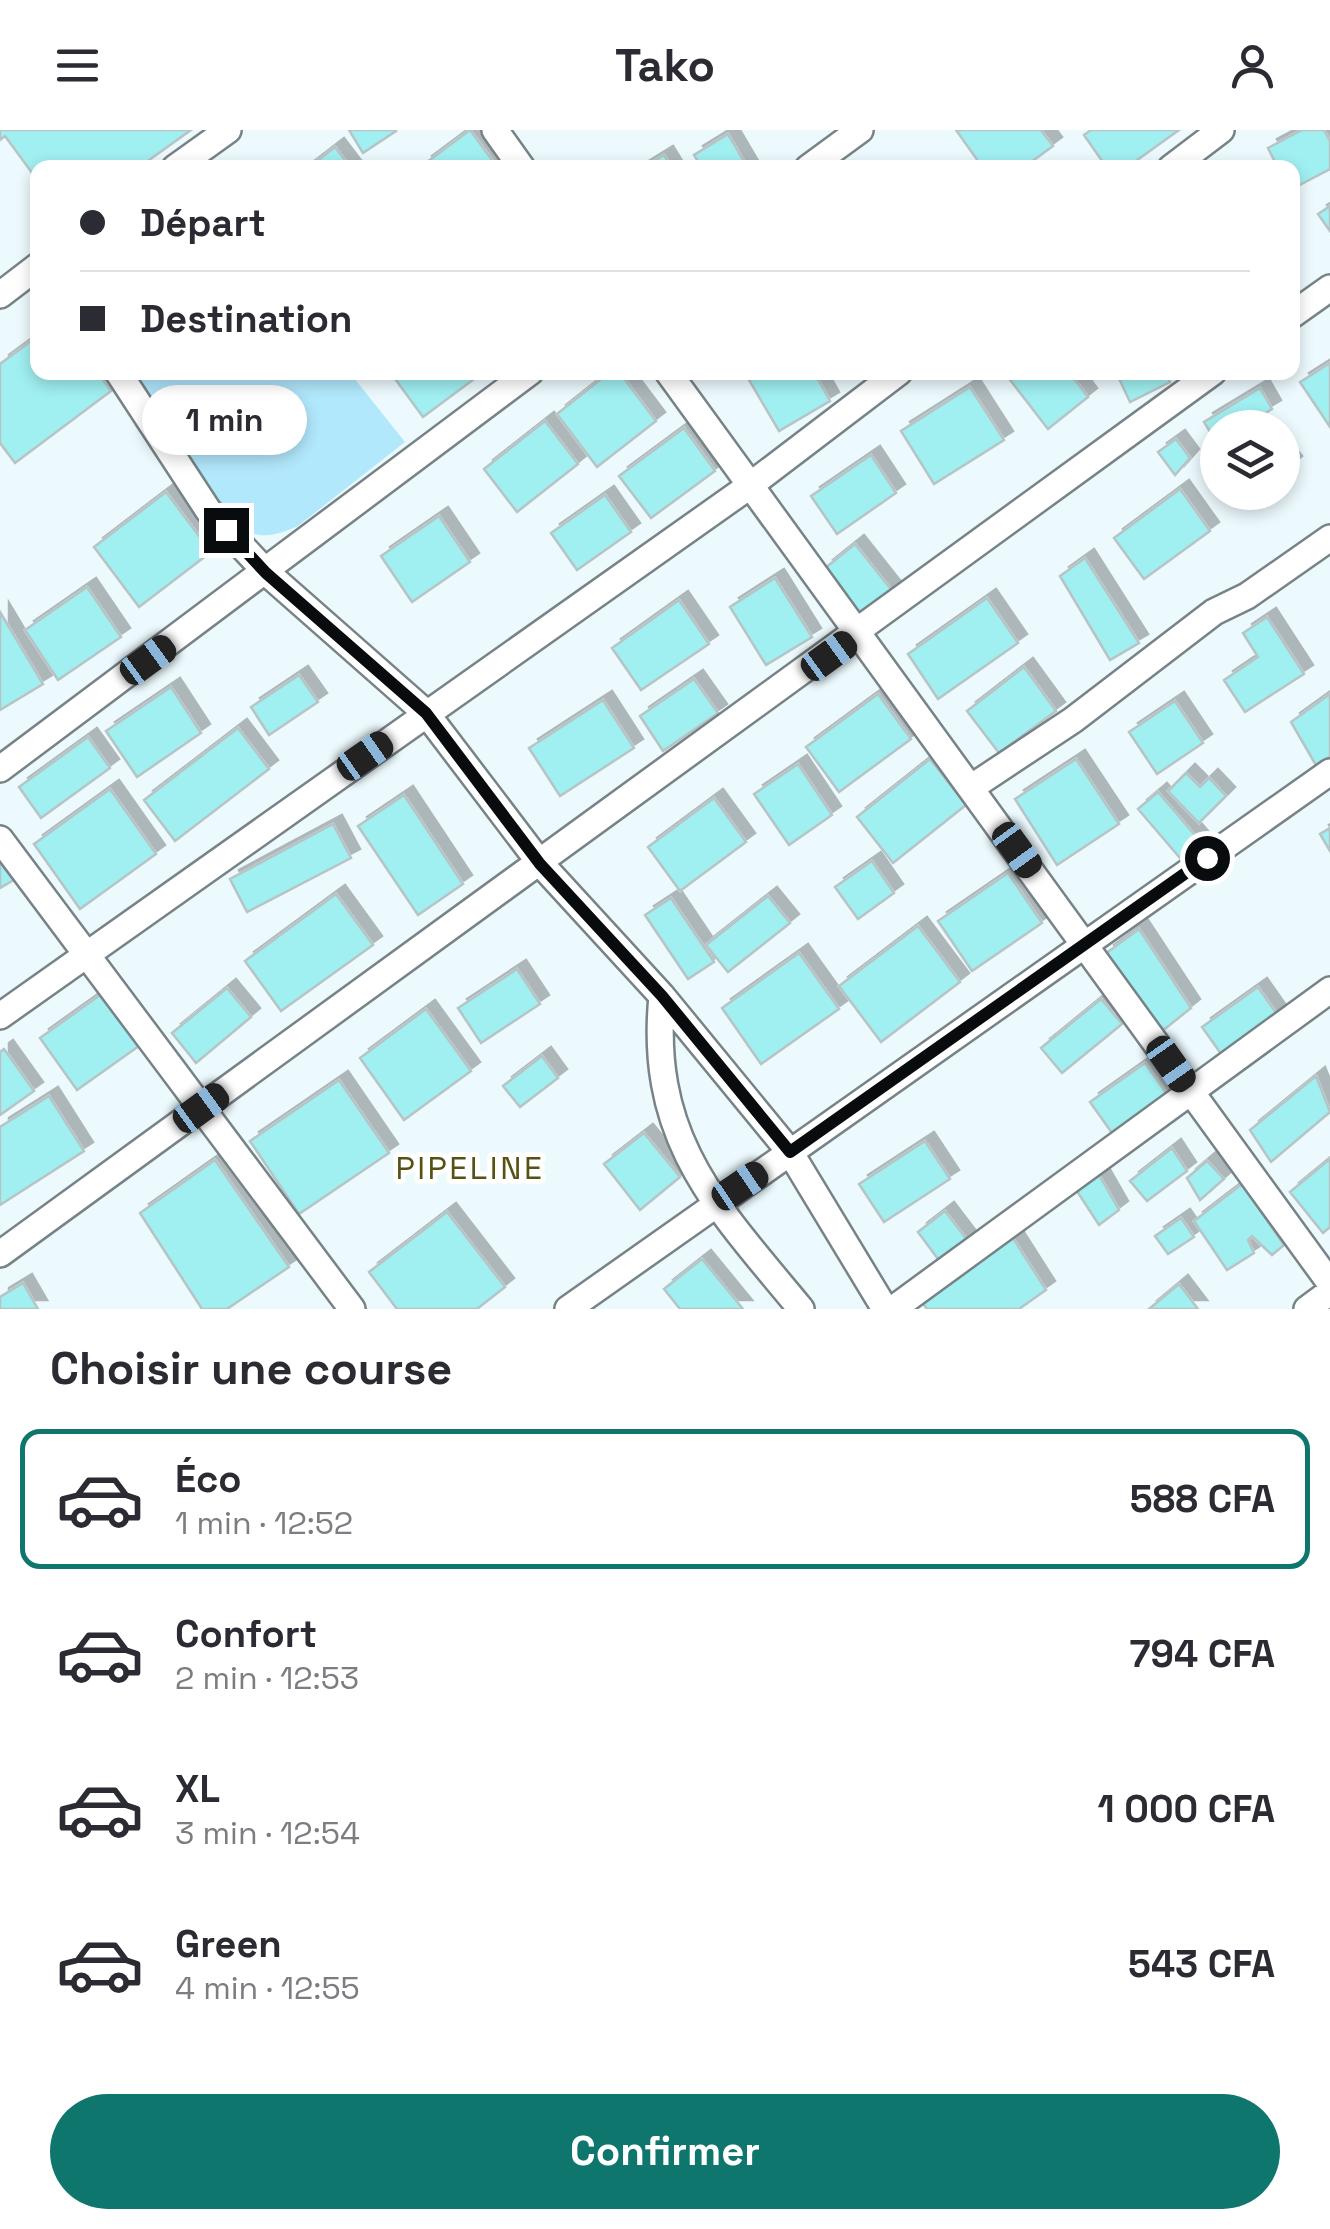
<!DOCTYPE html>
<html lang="fr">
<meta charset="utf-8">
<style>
:root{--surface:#fff;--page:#f2f2f3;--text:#2b2b33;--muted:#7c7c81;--line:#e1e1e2;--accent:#0f766e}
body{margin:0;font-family:"Space Grotesk",sans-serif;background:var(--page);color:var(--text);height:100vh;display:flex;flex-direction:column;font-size:38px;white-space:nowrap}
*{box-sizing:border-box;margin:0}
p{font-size:32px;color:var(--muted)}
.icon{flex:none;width:55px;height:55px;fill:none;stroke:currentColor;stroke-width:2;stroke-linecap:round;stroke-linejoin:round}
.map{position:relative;height:1179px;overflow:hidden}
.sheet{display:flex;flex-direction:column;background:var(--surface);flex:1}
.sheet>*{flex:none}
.hud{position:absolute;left:30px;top:30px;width:1270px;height:220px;border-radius:20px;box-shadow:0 5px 15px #0003;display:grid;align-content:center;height:220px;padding:0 50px;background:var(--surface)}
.tools{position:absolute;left:1200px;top:280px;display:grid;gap:20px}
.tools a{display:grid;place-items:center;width:100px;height:100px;border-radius:50%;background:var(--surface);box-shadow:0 5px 15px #0003;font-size:50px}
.end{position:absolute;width:45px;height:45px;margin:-22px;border:12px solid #080c0e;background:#fff;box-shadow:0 0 0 5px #fff}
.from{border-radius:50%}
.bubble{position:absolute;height:70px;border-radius:35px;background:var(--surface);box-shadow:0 5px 15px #0003;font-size:32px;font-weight:700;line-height:70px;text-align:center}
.car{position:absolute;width:30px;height:60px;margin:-30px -15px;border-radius:12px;box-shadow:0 0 8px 2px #0007;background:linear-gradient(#222 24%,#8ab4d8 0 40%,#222 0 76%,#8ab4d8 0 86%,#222 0)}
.hud b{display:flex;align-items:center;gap:35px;height:95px;font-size:38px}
.hud b+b{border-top:2px solid var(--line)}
.hud i{width:25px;height:25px;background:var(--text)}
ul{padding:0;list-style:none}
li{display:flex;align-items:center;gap:30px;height:140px;margin:0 20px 15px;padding:0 30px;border:5px solid transparent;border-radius:20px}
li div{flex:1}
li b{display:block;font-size:38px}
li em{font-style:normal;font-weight:700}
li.current{border-color:var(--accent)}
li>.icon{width:90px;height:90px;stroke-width:1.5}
h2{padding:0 50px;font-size:45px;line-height:120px}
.cta{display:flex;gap:20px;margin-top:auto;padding:20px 50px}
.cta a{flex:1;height:115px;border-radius:60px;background:var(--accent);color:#fff;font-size:40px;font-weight:700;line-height:115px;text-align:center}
header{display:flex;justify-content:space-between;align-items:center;height:130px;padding:0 50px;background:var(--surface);font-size:45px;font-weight:700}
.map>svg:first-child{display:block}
</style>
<header><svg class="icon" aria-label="menu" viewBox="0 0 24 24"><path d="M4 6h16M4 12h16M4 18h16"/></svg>Tako<svg class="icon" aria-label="person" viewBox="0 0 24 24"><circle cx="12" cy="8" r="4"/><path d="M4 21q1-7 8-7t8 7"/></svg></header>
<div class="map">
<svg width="1330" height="1179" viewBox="0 0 1330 1179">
<defs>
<filter id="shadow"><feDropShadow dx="9" dy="-9" stdDeviation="0" flood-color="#0004"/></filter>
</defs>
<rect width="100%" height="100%" fill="#ecf9fd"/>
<path fill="#b2e8fc" d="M 154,242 L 350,243 L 405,312 L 298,396 C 284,402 267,409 252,403 C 217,389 160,286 137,252 Z"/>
<path fill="#a0eff1" stroke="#b7c4c5" stroke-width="2.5" filter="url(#shadow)" d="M 0,0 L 191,0 L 138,38 L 38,38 L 38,51 L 5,6 L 0,10 Z
M 349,0 L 395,0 L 396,1 L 363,23 Z
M 470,0 L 498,38 L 425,38 L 423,35 Z
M 956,0 L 1041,0 L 1053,16 L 1023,38 L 983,38 Z
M 1091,0 L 1179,0 L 1126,38 L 1107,38 L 1084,5 Z
M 1302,0 L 1324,0 L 1330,11 L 1330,39 L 1292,59 L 1292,38 L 1278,38 L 1268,18 Z
M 728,4 L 748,38 L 702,38 L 694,25 Z
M 335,17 L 351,38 L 308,38 Z
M 664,25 L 672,38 L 643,38 Z
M 1330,76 L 1330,101 L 1318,84 Z
M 38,206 L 38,242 L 97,242 L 111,261 L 15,333 L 0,313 L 0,234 Z
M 1330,233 L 1330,297 L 1300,252 Z
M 390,242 L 476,242 L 478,246 L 423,287 Z
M 610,242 L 619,242 L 656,291 L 597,337 L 557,284 Z
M 814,242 L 830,271 L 779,301 L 745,243 Z
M 1004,242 L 1069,242 L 1088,267 L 1048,299 Z
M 1116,242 L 1165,242 L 1170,252 L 1130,272 Z
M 970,257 L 1004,310 L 934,354 L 901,301 Z
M 1260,258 L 1272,279 L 1241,298 L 1218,298 L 1216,312 L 1204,292 Z
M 545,291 L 578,334 L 517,382 L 484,339 Z
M 684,298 L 715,341 L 651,388 L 619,346 Z
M 1176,309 L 1190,328 L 1175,345 L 1158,322 Z
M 1282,321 L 1293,335 L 1282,343 Z
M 871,325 L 896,363 L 837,404 L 811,366 Z
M 1180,359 L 1210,401 L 1144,449 L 1114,408 Z
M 166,362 L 211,422 L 139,477 L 94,417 Z
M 605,365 L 631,402 L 577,440 L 551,403 Z
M 439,386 L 470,432 L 412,472 L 381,426 Z
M 855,414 L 894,463 L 863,488 L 824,439 Z
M 1085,428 L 1139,513 L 1110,530 L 1060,446 Z
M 775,448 L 812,507 L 766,535 L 730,477 Z
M 87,457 L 121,507 L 58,550 L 25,500 Z
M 987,468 L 1018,513 L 938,569 L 908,524 Z
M 679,470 L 709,514 L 641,560 L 612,518 Z
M 0,482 L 43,554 L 0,580 Z
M 1267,487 L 1304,544 L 1245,582 L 1224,550 L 1258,527 L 1243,503 Z
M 1024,537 L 1056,581 L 999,623 L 967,581 Z
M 299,545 L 318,572 L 269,605 L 251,577 Z
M 694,549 L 718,583 L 663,621 L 640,586 Z
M 171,557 L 201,603 L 137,647 L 106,601 Z
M 878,564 L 911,609 L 839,662 L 806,617 Z
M 1330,564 L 1330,626 L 1317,637 L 1291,592 Z
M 603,570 L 634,618 L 560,666 L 529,618 Z
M 1175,571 L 1203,613 L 1157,644 L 1129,602 Z
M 238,598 L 269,639 L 175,711 L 144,670 Z
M 88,607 L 110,638 L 41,688 L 19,657 Z
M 930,629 L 966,675 L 893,733 L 857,687 Z
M 1076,629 L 1119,694 L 1057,735 L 1015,669 Z
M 798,634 L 832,685 L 789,715 L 754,664 Z
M 1186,643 L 1200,657 L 1209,648 L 1226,666 L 1199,693 L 1168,661 Z
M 110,659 L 156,724 L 80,779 L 34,714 Z
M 1158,662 L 1200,711 L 1180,728 L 1138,679 Z
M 404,665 L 463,754 L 418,785 L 358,696 Z
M 714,668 L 746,712 L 680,761 L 648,717 Z
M 333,694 L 351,728 L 247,782 L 230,749 Z
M 1330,698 L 1330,721 L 1320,704 Z
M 0,719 L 17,748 L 0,758 Z
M 872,731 L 894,763 L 858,789 L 835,757 Z
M 1008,743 L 1042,793 L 972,841 L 938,791 Z
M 336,764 L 373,815 L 281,881 L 245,831 Z
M 768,766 L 790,793 L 728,842 L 706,815 Z
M 671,768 L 714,832 L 688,849 L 645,785 Z
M 918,796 L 960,852 L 881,912 L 839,856 Z
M 1139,799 L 1191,878 L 1161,902 L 1105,824 Z
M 799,823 L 839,879 L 761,934 L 722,878 Z
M 517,839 L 540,874 L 481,913 L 458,878 Z
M 1258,857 L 1279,887 L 1224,928 L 1202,897 Z
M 110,858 L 146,911 L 77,960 L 40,908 Z
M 227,858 L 251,887 L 196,933 L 172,903 Z
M 1101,869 L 1122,894 L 1062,943 L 1041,918 Z
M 426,879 L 471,941 L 404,990 L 360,928 Z
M 4,919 L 34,961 L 0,985 L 0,922 Z
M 542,926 L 558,948 L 520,977 L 503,956 Z
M 1145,933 L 1172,971 L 1117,1010 L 1090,972 Z
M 1316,946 L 1330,982 L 1271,1032 L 1250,1000 Z
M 339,950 L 389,1023 L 299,1084 L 250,1011 Z
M 49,966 L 84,1021 L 0,1075 L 0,997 Z
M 644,1003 L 680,1047 L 640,1080 L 604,1034 Z
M 925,1011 L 950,1049 L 884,1092 L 859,1054 Z
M 1172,1018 L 1187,1041 L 1147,1071 L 1130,1051 Z
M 1330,1029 L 1330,1097 L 1323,1103 L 1290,1062 Z
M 215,1030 L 289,1137 L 227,1179 L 202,1179 L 140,1083 Z
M 1207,1031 L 1224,1049 L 1200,1070 L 1187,1048 Z
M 1098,1043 L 1119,1080 L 1099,1095 L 1075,1058 Z
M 1242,1054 L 1284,1115 L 1272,1125 L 1252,1106 L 1248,1110 L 1254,1123 L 1227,1140 L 1194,1091 Z
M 945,1081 L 974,1119 L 946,1140 L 918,1102 Z
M 447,1082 L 505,1157 L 477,1179 L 397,1179 L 369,1142 Z
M 1181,1088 L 1194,1107 L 1168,1124 L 1155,1106 Z
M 1011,1105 L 1046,1160 L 1019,1179 L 927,1179 L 922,1172 Z
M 702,1129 L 743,1179 L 680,1179 L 664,1159 Z
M 23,1153 L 38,1179 L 0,1179 L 0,1167 Z
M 1179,1154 L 1198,1179 L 1149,1179 Z"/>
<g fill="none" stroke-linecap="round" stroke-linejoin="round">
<g stroke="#788387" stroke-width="30">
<path id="minor" d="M 495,0 L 522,38
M 175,38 L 228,0
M 808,38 L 860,0
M 1171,38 L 1221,0
M 0,165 L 38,136
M 1292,185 L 1330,158
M 118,242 L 208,380 L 267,443 L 426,583 L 540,733 L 662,866 L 790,1022 L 885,1179
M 668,242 L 1330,1153
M 0,639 L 530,242
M 972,657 L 1073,590 L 1214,482 L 1247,466 L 1330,408
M 0,709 L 352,1179
M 662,866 C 648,1009 716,1076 801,1179
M 0,886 L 748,357 L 899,242
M 0,1124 L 1213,242
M 568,1179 L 1330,642
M 893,1179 L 1330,860
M 1307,1179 L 1330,1162"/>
</g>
<use href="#minor" stroke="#fff" stroke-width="25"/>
</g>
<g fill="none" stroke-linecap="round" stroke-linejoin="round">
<path stroke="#080c0e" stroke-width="12" d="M 226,400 L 266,443 L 426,583 L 540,734 L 662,866 L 790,1022 L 1207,728"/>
</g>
<g text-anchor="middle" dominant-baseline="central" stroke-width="10" stroke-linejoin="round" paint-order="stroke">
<g font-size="32" letter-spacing="2.5" fill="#575214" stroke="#fff">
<text x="470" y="1038">PIPELINE</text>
</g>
</g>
</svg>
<div class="tools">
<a><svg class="icon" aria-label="layers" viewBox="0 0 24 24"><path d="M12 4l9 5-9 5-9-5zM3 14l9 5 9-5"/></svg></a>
</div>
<i class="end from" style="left:1207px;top:728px"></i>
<i class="end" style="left:226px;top:400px"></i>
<div class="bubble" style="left:142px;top:255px;width:165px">1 min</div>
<i class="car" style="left:829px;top:526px;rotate:54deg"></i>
<i class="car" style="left:148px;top:530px;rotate:54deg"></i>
<i class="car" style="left:365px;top:626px;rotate:55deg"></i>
<i class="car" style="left:1017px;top:720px;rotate:144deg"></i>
<i class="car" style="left:1171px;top:934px;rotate:145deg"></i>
<i class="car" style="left:201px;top:978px;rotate:54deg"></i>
<i class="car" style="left:740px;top:1056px;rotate:56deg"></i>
<div class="hud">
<b><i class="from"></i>Départ</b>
<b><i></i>Destination</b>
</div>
</div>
<section class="sheet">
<h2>Choisir une course</h2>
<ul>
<li class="current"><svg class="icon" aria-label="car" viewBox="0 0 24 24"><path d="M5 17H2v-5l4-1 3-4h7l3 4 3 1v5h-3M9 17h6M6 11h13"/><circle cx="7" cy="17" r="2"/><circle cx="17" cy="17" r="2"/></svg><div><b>Éco</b><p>1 min · 12:52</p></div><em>588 CFA</em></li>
<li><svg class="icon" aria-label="car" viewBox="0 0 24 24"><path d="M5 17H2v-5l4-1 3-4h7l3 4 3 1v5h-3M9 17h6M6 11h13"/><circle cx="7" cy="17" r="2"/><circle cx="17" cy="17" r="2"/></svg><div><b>Confort</b><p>2 min · 12:53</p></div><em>794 CFA</em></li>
<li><svg class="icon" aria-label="car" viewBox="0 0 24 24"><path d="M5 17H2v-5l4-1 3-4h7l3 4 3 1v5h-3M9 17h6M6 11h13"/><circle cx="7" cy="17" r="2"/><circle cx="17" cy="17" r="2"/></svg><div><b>XL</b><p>3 min · 12:54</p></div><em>1 000 CFA</em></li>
<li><svg class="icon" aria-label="car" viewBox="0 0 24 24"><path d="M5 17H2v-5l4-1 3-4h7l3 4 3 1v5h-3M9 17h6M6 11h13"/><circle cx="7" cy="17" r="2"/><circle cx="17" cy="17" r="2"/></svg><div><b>Green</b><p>4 min · 12:55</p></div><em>543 CFA</em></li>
</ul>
<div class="cta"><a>Confirmer</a></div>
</section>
